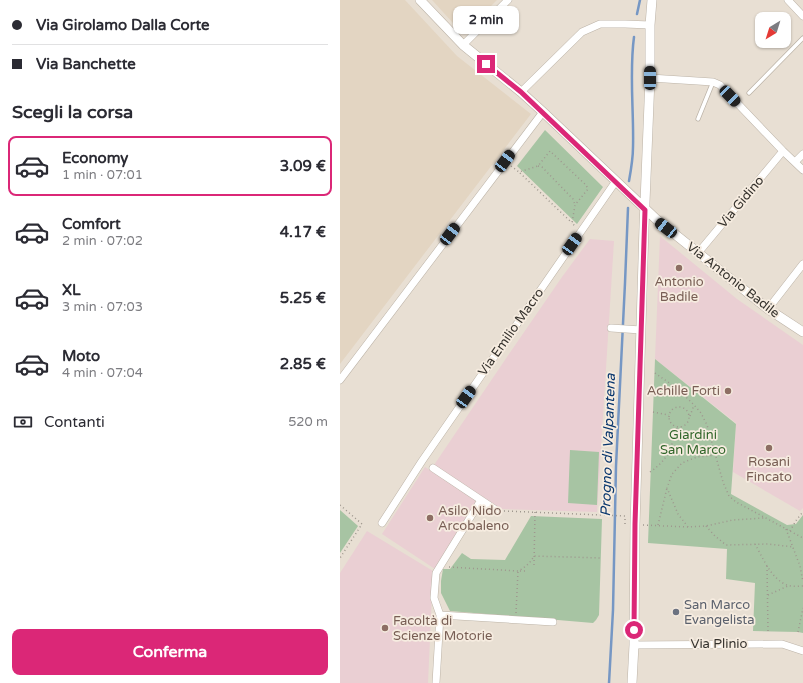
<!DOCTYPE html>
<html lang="it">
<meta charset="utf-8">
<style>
:root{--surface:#fff;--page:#f7f7f7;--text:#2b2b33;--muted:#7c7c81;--line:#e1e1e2;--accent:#db2777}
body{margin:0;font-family:"Varela Round",sans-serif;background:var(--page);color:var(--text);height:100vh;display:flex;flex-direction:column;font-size:15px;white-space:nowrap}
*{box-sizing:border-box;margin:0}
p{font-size:13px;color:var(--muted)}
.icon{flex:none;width:22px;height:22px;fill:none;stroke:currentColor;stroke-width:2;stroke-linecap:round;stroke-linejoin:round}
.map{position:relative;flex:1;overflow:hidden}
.details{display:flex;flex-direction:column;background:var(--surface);width:340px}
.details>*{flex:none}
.banner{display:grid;align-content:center;height:88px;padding:0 12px;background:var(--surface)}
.needle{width:26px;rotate:218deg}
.buttons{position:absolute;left:415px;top:12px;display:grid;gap:8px}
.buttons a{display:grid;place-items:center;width:36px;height:36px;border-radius:8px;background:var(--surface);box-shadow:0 1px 3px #0004;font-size:20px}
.end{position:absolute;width:18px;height:18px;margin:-9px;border:5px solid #db2777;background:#fff;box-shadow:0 0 0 2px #fff}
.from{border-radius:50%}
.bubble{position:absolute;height:28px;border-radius:8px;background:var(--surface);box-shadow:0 1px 3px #0004;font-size:13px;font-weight:700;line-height:28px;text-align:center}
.car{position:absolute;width:12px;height:24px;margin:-12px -6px;border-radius:5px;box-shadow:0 0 3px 1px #0007;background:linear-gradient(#222 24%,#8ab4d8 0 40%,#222 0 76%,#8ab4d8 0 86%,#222 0)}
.banner b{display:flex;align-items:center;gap:14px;height:38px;font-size:15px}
.banner b+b{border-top:1px solid var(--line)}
.banner i{width:10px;height:10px;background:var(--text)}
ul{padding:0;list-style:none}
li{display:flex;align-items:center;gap:12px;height:60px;margin:0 8px 6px;padding:0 4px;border:2px solid transparent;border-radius:8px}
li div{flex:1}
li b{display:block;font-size:15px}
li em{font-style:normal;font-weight:700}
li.active{border-color:var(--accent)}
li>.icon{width:36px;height:36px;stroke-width:1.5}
h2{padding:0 12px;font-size:18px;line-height:48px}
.pay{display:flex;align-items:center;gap:10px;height:44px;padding:0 12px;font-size:15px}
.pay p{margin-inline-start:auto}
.cta{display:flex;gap:8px;margin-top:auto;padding:8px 12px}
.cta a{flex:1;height:46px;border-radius:8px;background:var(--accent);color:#fff;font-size:16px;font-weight:700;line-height:46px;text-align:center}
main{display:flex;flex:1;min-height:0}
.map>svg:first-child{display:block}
</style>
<main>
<section class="details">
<div class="banner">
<b><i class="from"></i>Via Girolamo Dalla Corte</b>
<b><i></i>Via Banchette</b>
</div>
<h2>Scegli la corsa</h2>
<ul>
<li class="active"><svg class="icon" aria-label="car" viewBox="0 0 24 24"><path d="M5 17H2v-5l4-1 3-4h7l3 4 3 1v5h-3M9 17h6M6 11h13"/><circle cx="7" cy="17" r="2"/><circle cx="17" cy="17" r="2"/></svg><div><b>Economy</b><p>1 min · 07:01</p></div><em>3.09 €</em></li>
<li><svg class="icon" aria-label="car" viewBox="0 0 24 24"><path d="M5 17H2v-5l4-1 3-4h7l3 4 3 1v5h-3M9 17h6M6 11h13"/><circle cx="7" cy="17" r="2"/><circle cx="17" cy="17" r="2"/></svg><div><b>Comfort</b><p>2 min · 07:02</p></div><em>4.17 €</em></li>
<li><svg class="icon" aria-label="car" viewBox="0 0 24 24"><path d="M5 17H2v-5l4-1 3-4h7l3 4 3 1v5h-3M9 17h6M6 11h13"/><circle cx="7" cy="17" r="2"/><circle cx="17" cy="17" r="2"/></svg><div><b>XL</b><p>3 min · 07:03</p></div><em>5.25 €</em></li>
<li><svg class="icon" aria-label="car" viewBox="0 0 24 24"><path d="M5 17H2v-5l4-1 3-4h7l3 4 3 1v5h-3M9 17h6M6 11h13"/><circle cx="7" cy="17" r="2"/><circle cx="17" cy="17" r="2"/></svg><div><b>Moto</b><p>4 min · 07:04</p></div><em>2.85 €</em></li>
</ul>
<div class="pay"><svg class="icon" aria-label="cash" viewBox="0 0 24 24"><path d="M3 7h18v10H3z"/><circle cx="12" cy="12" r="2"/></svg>Contanti<p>520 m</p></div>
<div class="cta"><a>Conferma</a></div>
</section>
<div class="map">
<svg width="463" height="683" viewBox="0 0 463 683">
<rect width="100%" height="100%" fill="#e8dfd3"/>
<path fill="#e3d5c2" d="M 0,0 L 65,0 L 117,56 L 191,114 L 0,364 Z
M 92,0 L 157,0 L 123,34 Z"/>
<path fill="#eacfd3" d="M 320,236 L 397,299 L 463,345 L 463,508 L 460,511 L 393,472 L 396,423 L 315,359 Z
M 250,239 L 274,241 L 257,512 L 162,509 L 157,508 L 94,465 L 169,354 L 222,277 Z
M 85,467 L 137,501 L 95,569 L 42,534 Z
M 27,531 L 93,571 L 88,683 L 0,683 L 0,573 Z"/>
<path fill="#a7c4a3" d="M 205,130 L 263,187 L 237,224 L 177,166 Z
M 315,359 L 396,424 L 391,494 L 447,525 L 456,524 L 463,515 L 463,633 L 458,632 L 413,631 L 415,583 L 386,579 L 387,549 L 308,543 Z
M 230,450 L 259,452 L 257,505 L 228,503 Z
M 0,510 L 18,526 L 0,553 Z
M 191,516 L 262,519 L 259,615 L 256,620 L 253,623 L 110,611 L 101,593 L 101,581 L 103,569 L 110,569 L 122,553 L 131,559 L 165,560 Z"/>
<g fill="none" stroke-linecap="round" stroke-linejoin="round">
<path stroke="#7697c4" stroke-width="2.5" d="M 297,14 L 300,0
M 289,181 C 291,170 293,158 293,147 C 294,110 289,73 294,37
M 269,683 L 273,610 L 276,466 L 285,283 L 288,208"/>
<g stroke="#bcb3a7" stroke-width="5">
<path id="lane" d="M 409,93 L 463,38
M 358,119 L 373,82"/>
</g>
<g stroke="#bcb3a7" stroke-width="8">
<path id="street" d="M 448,0 L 463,16
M 123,45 L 168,0
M 310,78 L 373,82 L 380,85 L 443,151 L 463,170
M 181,92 L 242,32 L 260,24 L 285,24 L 310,25
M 455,162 L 463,154
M 358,253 L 443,151
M 428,309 L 463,264
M 271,328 L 301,330
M 0,380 L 203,112
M 93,468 L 156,510
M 42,523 L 82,461 L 276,181
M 100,615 L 213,622
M 294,645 L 442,644 L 463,651
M 96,683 L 100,615 L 94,598 L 96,573 L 141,500"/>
</g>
<g stroke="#bcb3a7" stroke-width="10">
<path id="secondary" d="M 80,0 L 123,45 L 181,92 L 203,112 L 316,219 L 428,309 L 463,332
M 292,683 L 294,645 L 295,525 L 304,227 L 310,78 L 310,25 L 312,0"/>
</g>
<path stroke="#9e978e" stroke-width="1.5" stroke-dasharray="1 3" stroke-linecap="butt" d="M 171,166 L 179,172 L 198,166 L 210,151 L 246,185 L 248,189 L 235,205 L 232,223 L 235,226
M 198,166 L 202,167 L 233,199 L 235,205
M 180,173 L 232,223
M 315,373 L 338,389 L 354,405 L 361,413 L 367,425 L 383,482 L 389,496 L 396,502 L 463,538
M329 417a10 10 0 1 1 20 0a10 10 0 1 1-20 0Z
M 313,412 L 329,415
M 350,416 L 354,405
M 310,472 C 329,459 331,448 337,427
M 0,505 L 22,524 L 0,558
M 164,511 L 285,516 L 285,524 L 287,524
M 303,525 L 348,527 L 366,526 L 393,520 L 424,518
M 318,525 L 327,488
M 366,526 L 375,536 L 386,545 L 428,544 L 454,547
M 348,527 L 338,514 L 327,488 L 332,474 L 342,463 L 357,457 L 376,455
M 446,529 L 460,566 L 463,582
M 450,531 L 457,519 L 463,512
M 415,544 C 423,558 431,579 447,585 C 452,587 458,586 463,586
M 194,565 L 195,512
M 427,566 L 428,631
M 109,567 L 178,571 C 186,567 190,563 194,556 L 261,558
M 428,595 L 448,586
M 176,613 L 178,571 L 186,571
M 458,632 L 463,608"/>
<use href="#lane" stroke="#fff" stroke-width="3.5"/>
<use href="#street" stroke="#fff" stroke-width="7"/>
<use href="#secondary" stroke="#fff" stroke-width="9"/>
</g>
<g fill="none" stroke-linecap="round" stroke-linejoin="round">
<path stroke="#db2777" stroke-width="5" d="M 146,64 L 181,92 L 202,112 L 305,210 L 295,524 L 294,630"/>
</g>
<g fill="#8d6e63" stroke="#f6ece0" stroke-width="1.5">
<circle cx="339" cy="268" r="4"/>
<circle cx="388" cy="391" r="4"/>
<circle cx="429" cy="448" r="4"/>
<circle cx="90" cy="518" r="4"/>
<circle cx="45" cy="628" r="4"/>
</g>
<circle fill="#6b7280" stroke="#f6ece0" stroke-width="1.5" cx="336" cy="612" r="4"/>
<g text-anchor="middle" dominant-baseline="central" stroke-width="3.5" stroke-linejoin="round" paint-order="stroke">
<g font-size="13" fill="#35322d" stroke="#f6ece0">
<text transform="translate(401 202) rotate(-50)">Via Gidino</text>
<text transform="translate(393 280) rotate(38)">Via Antonio Badile</text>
<text transform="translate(171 332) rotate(-55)">Via Emilio Macro</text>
<text x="379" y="644">Via Plinio</text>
</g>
<g font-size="13" fill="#785e54" stroke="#f6ece0">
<text x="339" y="282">Antonio<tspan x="339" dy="15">Badile</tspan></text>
<text x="380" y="391" text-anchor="end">Achille Forti</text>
<text x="429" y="462">Rosani<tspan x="429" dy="15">Fincato</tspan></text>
<text x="98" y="511" text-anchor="start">Asilo Nido<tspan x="98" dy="15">Arcobaleno</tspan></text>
<text x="53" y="621" text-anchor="start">Facoltà di<tspan x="53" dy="15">Scienze Motorie</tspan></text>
</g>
<g font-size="13" fill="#306529" stroke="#f6ece0">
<text x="353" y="435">Giardini<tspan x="353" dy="15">San Marco</tspan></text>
</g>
<g font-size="13" fill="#5b616d" stroke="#f6ece0" text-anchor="start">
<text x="344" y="605">San Marco<tspan x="344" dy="15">Evangelista</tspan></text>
</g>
<g font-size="14" font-style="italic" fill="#08366d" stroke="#f6ece0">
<text transform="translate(268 445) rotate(-88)">Progno di Valpantena</text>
</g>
</g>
</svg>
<div class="buttons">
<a><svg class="needle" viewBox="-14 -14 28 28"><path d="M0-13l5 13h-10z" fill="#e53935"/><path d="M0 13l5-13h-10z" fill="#7c7c81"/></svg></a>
</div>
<i class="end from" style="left:294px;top:630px"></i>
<i class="end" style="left:146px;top:64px"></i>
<div class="bubble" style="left:113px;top:6px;width:66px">2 min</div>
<i class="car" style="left:310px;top:78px;rotate:0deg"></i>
<i class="car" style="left:390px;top:96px;rotate:136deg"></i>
<i class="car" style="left:165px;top:161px;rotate:37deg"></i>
<i class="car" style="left:326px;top:228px;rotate:308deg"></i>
<i class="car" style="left:110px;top:234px;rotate:37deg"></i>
<i class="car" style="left:232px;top:244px;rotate:35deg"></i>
<i class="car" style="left:126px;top:397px;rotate:35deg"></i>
</div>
</main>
